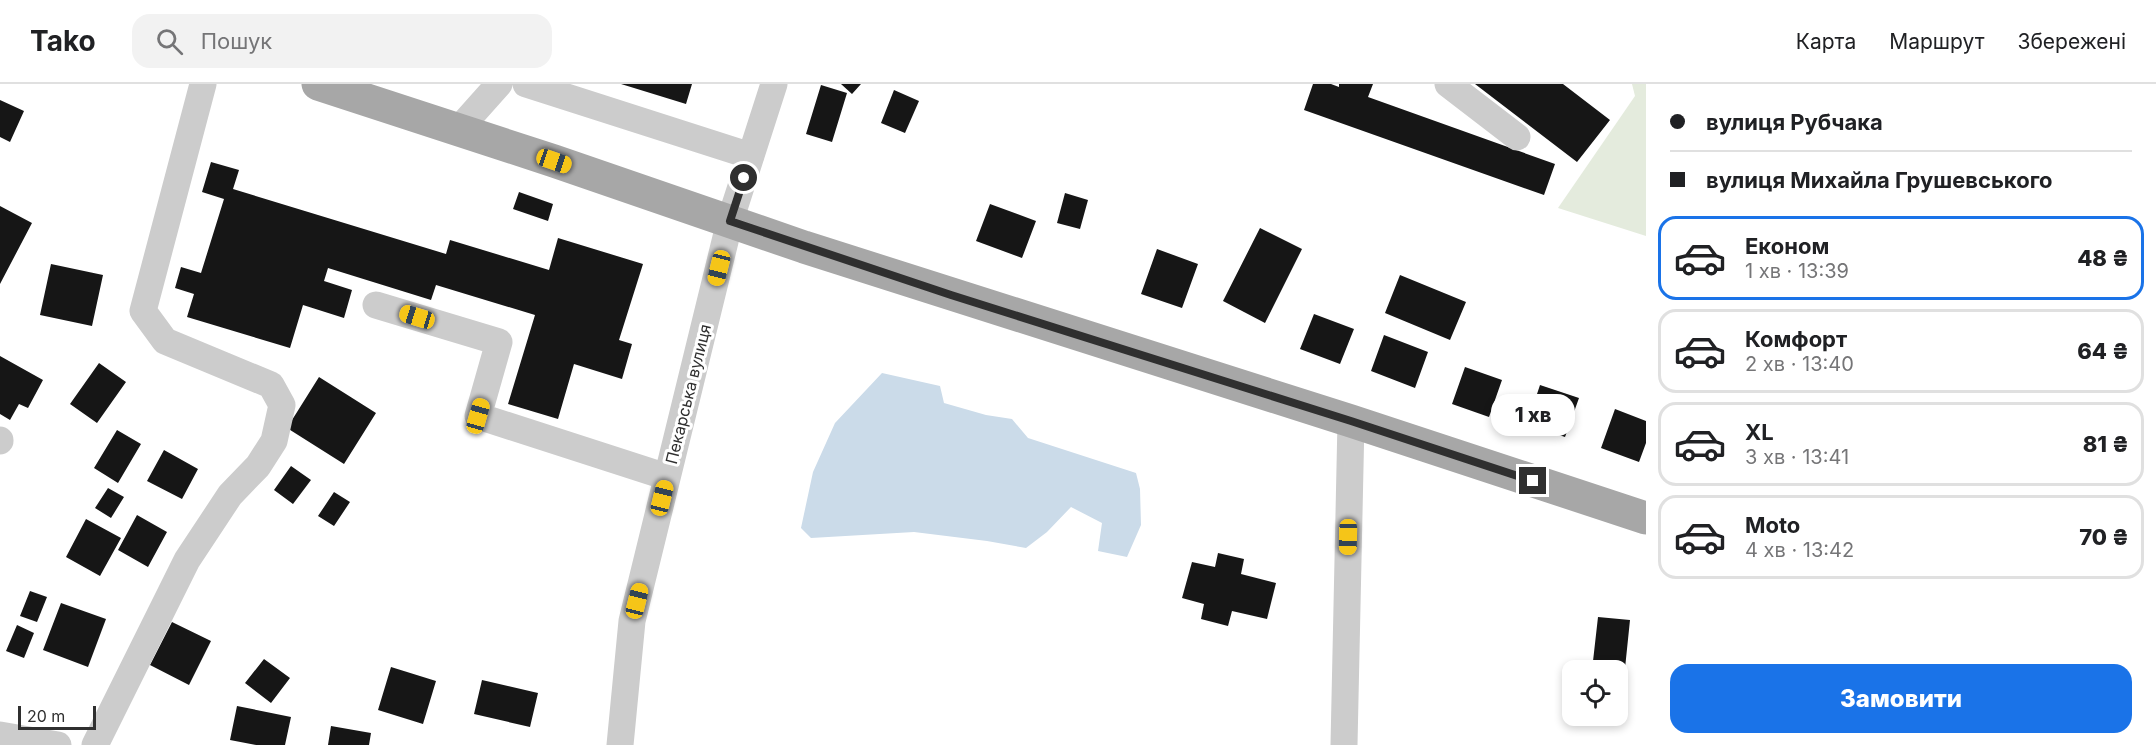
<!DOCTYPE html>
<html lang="uk">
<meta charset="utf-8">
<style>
:root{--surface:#fff;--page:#f2f2f2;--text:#202124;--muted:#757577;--line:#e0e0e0;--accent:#1a73e8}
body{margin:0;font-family:Inter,sans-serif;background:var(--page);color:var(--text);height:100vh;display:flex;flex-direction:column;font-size:22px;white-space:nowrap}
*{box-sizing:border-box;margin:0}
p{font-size:20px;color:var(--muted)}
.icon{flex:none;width:33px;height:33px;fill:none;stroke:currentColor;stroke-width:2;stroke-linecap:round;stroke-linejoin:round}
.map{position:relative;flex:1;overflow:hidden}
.panel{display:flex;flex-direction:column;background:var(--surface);width:510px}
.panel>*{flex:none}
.banner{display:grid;align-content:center;height:132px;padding:0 24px;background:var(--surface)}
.buttons{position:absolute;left:1562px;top:576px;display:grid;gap:12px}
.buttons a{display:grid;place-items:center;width:66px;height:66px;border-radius:12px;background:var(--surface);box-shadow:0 3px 9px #0003;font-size:30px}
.scale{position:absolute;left:18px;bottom:15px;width:78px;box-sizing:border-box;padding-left:6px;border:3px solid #2f2f2f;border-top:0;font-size:16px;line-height:21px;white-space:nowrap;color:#2f2f2f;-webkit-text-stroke:4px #fff;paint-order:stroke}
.end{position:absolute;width:27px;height:27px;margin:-14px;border:8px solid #2f2f2f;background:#fff;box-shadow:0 0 0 3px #fff}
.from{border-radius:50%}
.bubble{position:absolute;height:42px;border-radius:18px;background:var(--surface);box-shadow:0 3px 9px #0003;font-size:20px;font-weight:800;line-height:42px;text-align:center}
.car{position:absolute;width:18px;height:36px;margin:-18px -9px;border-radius:8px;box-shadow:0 0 4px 2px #0007;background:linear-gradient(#f5c518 24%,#345 0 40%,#f5c518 0 76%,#345 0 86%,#f5c518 0)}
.banner b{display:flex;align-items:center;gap:21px;height:57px;font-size:22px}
.banner b+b{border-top:2px solid var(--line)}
.banner i{width:15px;height:15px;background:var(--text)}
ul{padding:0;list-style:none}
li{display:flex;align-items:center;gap:18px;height:84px;margin:0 12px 9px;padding:0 12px;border:3px solid var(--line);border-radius:18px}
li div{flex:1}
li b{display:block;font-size:22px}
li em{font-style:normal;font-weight:800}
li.on{border-color:var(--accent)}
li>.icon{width:54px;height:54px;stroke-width:1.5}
.action{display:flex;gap:12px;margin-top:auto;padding:12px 24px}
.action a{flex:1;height:69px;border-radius:18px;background:var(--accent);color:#fff;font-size:24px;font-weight:800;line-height:69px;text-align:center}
header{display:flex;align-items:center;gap:36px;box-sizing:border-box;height:84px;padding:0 30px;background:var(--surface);border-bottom:2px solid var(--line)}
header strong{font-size:28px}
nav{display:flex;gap:33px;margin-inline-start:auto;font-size:21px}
.search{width:420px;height:54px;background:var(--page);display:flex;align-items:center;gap:15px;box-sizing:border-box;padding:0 21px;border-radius:18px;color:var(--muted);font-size:22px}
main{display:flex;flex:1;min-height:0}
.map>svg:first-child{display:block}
</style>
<header>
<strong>Tako</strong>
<div class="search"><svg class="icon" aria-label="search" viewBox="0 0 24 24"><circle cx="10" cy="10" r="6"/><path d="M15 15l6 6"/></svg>Пошук</div>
<nav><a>Карта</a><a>Маршрут</a><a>Збережені</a></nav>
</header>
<main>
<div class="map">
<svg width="1646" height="661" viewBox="0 0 1646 661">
<rect width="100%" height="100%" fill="#fff"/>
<path fill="#e4ebdd" d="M 1632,0 L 1646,0 L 1646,152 L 1558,124 L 1635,12 Z"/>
<path fill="#cbdbe9" d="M 882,289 L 940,302 L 944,319 L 986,331 L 1012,335 L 1028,354 L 1136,389 L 1140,405 L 1141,441 L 1127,473 L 1098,467 L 1102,439 L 1071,423 L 1047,448 L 1026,464 L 987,457 L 914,448 L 811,454 L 801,444 L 813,388 L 835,339 Z"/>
<path fill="#161616" d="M 621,0 L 692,0 L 686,20 Z
M 841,0 L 861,0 L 852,10 Z
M 1313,0 L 1331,0 L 1339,3 L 1339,0 L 1373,0 L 1368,13 L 1555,80 L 1544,111 L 1304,26 Z
M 1475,0 L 1563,0 L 1610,36 L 1577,78 Z
M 821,1 L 847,9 L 832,58 L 806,50 Z
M 894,6 L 919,17 L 905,49 L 881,39 Z
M 0,16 L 24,27 L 10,58 L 0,53 Z
M 211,78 L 239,86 L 233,105 L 446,170 L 450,156 L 549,186 L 558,154 L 643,180 L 619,256 L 632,260 L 622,295 L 574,280 L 558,335 L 508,320 L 535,231 L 436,201 L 431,216 L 328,184 L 324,197 L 352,206 L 344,234 L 303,221 L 290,264 L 187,233 L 194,210 L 175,204 L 181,183 L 201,189 L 224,115 L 202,108 Z
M 519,108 L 553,120 L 548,137 L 513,125 Z
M 1065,109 L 1088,116 L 1080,145 L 1057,139 Z
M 990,120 L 1036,137 L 1022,174 L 976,157 Z
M 0,122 L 32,139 L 0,200 Z
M 1260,144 L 1302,165 L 1265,239 L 1223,217 Z
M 1157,165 L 1198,180 L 1182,224 L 1141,210 Z
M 51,180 L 103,191 L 92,242 L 40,231 Z
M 1400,191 L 1466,218 L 1450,256 L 1385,229 Z
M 1314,230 L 1354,245 L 1340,280 L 1300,265 Z
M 1384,251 L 1428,268 L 1415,304 L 1371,287 Z
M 0,272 L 43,296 L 28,324 L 19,320 L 10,336 L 0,330 Z
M 99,279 L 126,298 L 97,339 L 70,320 Z
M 1465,283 L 1502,296 L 1489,333 L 1452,320 Z
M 319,293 L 376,329 L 344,380 L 287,344 Z
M 1540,301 L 1579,314 L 1565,353 L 1527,340 Z
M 1615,325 L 1646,337 L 1646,359 L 1639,378 L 1601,364 Z
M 117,346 L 141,360 L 118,399 L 94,384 Z
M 164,366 L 198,385 L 182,415 L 147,397 Z
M 291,382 L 311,396 L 293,420 L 274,406 Z
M 108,404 L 124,413 L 111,434 L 95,424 Z
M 334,408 L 350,418 L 334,442 L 318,432 Z
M 137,431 L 167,448 L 148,483 L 118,466 Z
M 86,435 L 121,454 L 100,492 L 66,473 Z
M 1218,469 L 1244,475 L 1241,490 L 1276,499 L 1267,535 L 1232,527 L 1228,542 L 1201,535 L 1204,520 L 1182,514 L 1192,478 L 1215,483 Z
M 30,507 L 47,513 L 37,538 L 20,532 Z
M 61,519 L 106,535 L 88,583 L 43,566 Z
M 1598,533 L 1630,536 L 1624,594 L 1617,593 L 1617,586 L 1592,586 Z
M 172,538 L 211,557 L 189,601 L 150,581 Z
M 17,541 L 34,549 L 24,574 L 6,567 Z
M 264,575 L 290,594 L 271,619 L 245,599 Z
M 391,583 L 436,597 L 423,640 L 378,626 Z
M 482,596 L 538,609 L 530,643 L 474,630 Z
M 237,622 L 291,633 L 285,661 L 256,661 L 230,656 Z
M 331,642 L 371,649 L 369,661 L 328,661 Z"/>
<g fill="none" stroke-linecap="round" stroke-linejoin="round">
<path stroke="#ccc" stroke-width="27" d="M 526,0 L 751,72
M 1448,0 L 1517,53
M 458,46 L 499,0
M 376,221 L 499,258 L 478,332 L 667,393
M 0,357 L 0,356
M 0,651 L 58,661
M 95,661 L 187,476 L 230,411 L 258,382 L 274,357 L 282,321 L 271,301 L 165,257 L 143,227 L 203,0
M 620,661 L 632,537 L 730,137 L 774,0
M 1344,661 L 1351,337"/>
<path stroke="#a7a7a7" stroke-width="33" d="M 318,0 L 554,77 L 804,163 L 1351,337 L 1646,434"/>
</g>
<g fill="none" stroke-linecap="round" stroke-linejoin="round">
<path stroke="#2f2f2f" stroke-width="8" d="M 744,94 L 730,137 L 951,211 L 1351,337 L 1533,397"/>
</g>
<g text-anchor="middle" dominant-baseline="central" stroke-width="6" stroke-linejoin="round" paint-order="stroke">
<g font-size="16" fill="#2f2f2f" stroke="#fff">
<text transform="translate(688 310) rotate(-76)">Пекарська вулиця</text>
</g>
</g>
</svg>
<div class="buttons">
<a><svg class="icon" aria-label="locate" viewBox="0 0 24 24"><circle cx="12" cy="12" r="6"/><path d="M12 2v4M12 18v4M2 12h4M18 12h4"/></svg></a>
</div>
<div class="scale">20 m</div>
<i class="end from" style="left:744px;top:94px"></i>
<i class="end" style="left:1533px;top:397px"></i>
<div class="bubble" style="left:1491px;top:310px;width:84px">1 хв</div>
<i class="car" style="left:554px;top:77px;rotate:109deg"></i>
<i class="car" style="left:719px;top:184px;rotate:194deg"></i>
<i class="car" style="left:417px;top:233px;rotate:287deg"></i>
<i class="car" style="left:478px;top:332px;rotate:16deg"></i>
<i class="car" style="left:662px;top:414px;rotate:14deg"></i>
<i class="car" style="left:1348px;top:453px;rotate:181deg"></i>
<i class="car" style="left:637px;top:517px;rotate:14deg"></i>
</div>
<section class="panel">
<div class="banner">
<b><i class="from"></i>вулиця Рубчака</b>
<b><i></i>вулиця Михайла Грушевського</b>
</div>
<ul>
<li class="on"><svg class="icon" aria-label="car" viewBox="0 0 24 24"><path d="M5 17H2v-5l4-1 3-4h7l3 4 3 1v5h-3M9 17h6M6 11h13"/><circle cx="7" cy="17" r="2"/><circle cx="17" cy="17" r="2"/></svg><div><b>Економ</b><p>1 хв · 13:39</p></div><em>48 ₴</em></li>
<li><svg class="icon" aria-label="car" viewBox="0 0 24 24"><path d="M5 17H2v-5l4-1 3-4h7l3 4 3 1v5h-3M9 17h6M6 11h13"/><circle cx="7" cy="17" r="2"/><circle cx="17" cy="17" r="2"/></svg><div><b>Комфорт</b><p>2 хв · 13:40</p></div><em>64 ₴</em></li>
<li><svg class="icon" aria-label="car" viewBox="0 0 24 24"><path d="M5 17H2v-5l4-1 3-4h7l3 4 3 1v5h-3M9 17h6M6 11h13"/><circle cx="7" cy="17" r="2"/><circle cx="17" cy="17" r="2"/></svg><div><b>XL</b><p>3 хв · 13:41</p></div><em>81 ₴</em></li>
<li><svg class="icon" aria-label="car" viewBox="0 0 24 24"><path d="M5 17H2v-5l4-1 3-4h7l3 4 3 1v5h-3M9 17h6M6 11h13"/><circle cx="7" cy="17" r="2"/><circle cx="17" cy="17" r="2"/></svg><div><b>Moto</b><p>4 хв · 13:42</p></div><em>70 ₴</em></li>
</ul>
<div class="action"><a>Замовити</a></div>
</section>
</main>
